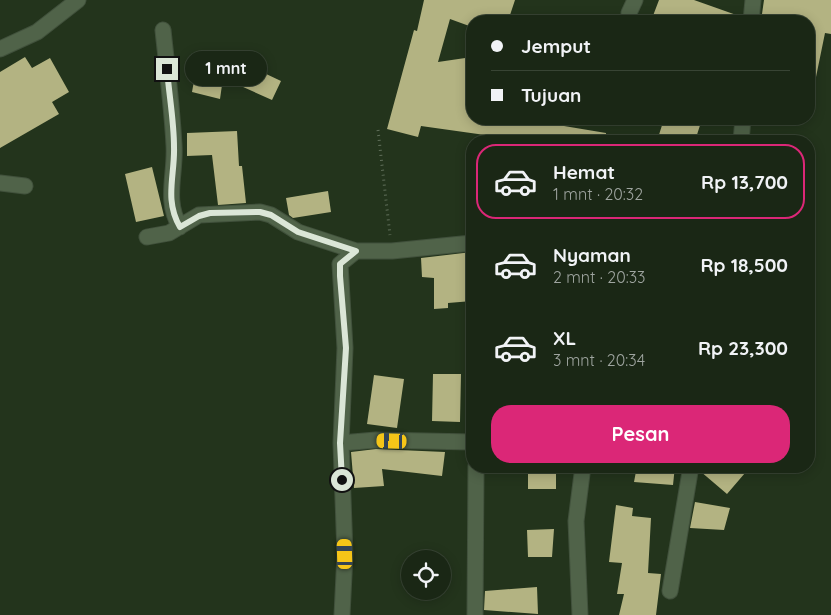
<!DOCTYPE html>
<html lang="id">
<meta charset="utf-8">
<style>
:root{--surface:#1a2715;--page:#232f1e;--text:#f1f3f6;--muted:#9fa5a0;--line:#384434;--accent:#db2777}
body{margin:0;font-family:Quicksand,sans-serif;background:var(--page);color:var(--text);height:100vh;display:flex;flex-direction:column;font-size:19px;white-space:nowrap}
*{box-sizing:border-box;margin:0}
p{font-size:16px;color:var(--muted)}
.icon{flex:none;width:28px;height:28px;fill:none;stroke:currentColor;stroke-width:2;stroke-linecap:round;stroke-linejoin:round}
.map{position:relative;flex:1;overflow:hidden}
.sheet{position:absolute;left:466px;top:135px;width:349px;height:338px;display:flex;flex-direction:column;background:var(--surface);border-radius:20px;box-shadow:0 2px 12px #0003,0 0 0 1px var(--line)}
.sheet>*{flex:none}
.guide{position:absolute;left:466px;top:15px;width:349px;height:110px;border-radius:20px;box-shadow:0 2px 12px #0003,0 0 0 1px var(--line);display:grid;align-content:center;height:110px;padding:0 25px;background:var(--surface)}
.tools{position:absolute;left:401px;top:550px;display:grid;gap:10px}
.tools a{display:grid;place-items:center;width:50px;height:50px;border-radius:50%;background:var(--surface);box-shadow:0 2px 12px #0003,0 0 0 1px var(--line);font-size:25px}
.end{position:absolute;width:22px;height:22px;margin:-11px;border:6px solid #dbe6d7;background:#111;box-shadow:0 0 0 2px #111}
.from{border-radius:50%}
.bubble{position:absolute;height:35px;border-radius:18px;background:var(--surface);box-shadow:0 2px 12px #0003,0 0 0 1px var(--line);font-size:16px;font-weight:800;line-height:35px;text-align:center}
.car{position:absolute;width:15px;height:30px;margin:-15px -8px;border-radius:6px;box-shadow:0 0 4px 1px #0007;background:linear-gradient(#f5c518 24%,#345 0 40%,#f5c518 0 76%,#345 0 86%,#f5c518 0)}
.guide b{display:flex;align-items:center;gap:18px;height:48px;font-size:19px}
.guide b+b{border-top:1px solid var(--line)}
.guide i{width:12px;height:12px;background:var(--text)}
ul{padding:9px 0 0;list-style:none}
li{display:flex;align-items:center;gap:15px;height:75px;margin:0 10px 8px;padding:0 15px;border:2px solid transparent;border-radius:20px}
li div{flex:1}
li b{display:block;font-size:19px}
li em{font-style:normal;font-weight:800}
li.selected{border-color:var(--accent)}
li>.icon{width:45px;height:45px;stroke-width:1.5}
.action{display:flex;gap:10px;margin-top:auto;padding:10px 25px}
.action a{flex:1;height:58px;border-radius:20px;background:var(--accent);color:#fff;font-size:20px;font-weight:800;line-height:58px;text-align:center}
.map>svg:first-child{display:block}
</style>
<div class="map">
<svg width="831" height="615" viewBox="0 0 831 615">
<rect width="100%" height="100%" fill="#23341c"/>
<path fill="#b3b382" d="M 424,0 L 515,0 L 508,21 L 472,21 L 472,27 L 450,19 L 438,62 L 472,57 L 472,119 L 535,119 L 534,121 L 606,133 L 606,141 L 506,141 L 485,135 L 421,126 L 418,137 L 387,129 L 414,30 L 417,31 Z
M 659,0 L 694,0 L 742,17 L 742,21 L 651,21 Z
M 764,0 L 831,0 L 831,34 L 825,33 L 816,77 L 809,76 L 809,21 L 761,21 Z
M 202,50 L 224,54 L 281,81 L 272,100 L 223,78 L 220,99 L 192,92 L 197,64 Z
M 25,57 L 32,68 L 50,58 L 69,92 L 52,102 L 59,114 L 0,148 L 0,72 Z
M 664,119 L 702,119 L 695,141 L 657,141 Z
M 237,131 L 239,166 L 242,166 L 246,203 L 218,205 L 212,155 L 187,156 L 187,133 Z
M 152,167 L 164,216 L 136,222 L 125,174 Z
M 328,191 L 331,212 L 293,218 L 289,215 L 286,198 Z
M 472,252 L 472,301 L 448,303 L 448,308 L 434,309 L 434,278 L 422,277 L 421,258 Z
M 433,374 L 461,374 L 460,422 L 432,421 Z
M 374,375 L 404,379 L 397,428 L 367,424 Z
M 376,449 L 445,452 L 442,476 L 382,469 L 384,486 L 354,488 L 351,452 Z
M 528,466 L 556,466 L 556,489 L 528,489 Z
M 637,466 L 675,466 L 673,485 L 634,482 Z
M 700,466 L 751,466 L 727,494 L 700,471 Z
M 695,502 L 730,508 L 724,530 L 690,528 Z
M 616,505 L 633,508 L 632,516 L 651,518 L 648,573 L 661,574 L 656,615 L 619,615 L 624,594 L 617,594 L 622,563 L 609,562 Z
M 554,529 L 552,557 L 528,557 L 527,530 Z
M 537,587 L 538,614 L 484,610 L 485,591 Z"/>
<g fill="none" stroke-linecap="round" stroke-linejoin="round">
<g stroke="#41513c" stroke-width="17">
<path id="minor" d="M 629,13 L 635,0
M 751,21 L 753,0
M 163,30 C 167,68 172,107 174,145 C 176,174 164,200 180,227
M 0,49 L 37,32 L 78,0
M 741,141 L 743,119
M 0,183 L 25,186
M 147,237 L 169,233 L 199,215 L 260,212 L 271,215 L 298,232 L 356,251
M 341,443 L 376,440 L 472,442
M 670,591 L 691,466
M 342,615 L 345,554 L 341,443 L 345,348 L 340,264 L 356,251 L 392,251 L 472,243
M 475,615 L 476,466
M 580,615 L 576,521 L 583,466"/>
</g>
<path stroke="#606f5a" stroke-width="3" stroke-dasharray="1 4" stroke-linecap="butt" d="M 378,130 L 390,235"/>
<use href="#minor" stroke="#506349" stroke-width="15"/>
</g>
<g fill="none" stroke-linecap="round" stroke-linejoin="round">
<path stroke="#dbe6d7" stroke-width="6" d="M 167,69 C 169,95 174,121 174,147 C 175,175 164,200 180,227 L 199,216 L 210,213 L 260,212 L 271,215 L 298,232 L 356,251 L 340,264 L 340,276 L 346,348 L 340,443 L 342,480"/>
</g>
</svg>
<div class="tools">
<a><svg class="icon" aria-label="locate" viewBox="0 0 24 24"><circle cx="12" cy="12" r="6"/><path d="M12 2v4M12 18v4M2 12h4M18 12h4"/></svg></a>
</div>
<i class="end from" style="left:342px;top:480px"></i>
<i class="end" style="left:167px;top:69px"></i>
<div class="bubble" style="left:185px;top:51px;width:82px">1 mnt</div>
<i class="car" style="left:392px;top:441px;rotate:272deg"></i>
<i class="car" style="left:345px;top:554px;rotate:358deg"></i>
<div class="guide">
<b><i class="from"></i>Jemput</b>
<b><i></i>Tujuan</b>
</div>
<section class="sheet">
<ul>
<li class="selected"><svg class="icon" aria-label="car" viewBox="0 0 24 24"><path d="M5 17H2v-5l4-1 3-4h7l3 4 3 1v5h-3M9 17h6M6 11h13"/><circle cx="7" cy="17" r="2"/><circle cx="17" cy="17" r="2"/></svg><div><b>Hemat</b><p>1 mnt · 20:32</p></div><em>Rp 13,700</em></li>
<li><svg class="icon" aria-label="car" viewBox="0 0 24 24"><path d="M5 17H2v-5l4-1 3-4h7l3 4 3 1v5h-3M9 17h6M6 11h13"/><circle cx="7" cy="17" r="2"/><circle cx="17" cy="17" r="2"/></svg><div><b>Nyaman</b><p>2 mnt · 20:33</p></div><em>Rp 18,500</em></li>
<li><svg class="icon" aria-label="car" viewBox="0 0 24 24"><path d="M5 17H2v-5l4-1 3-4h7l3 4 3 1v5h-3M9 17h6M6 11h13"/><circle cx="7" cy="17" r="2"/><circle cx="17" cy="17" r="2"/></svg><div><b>XL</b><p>3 mnt · 20:34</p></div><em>Rp 23,300</em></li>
</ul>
<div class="action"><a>Pesan</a></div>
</section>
</div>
